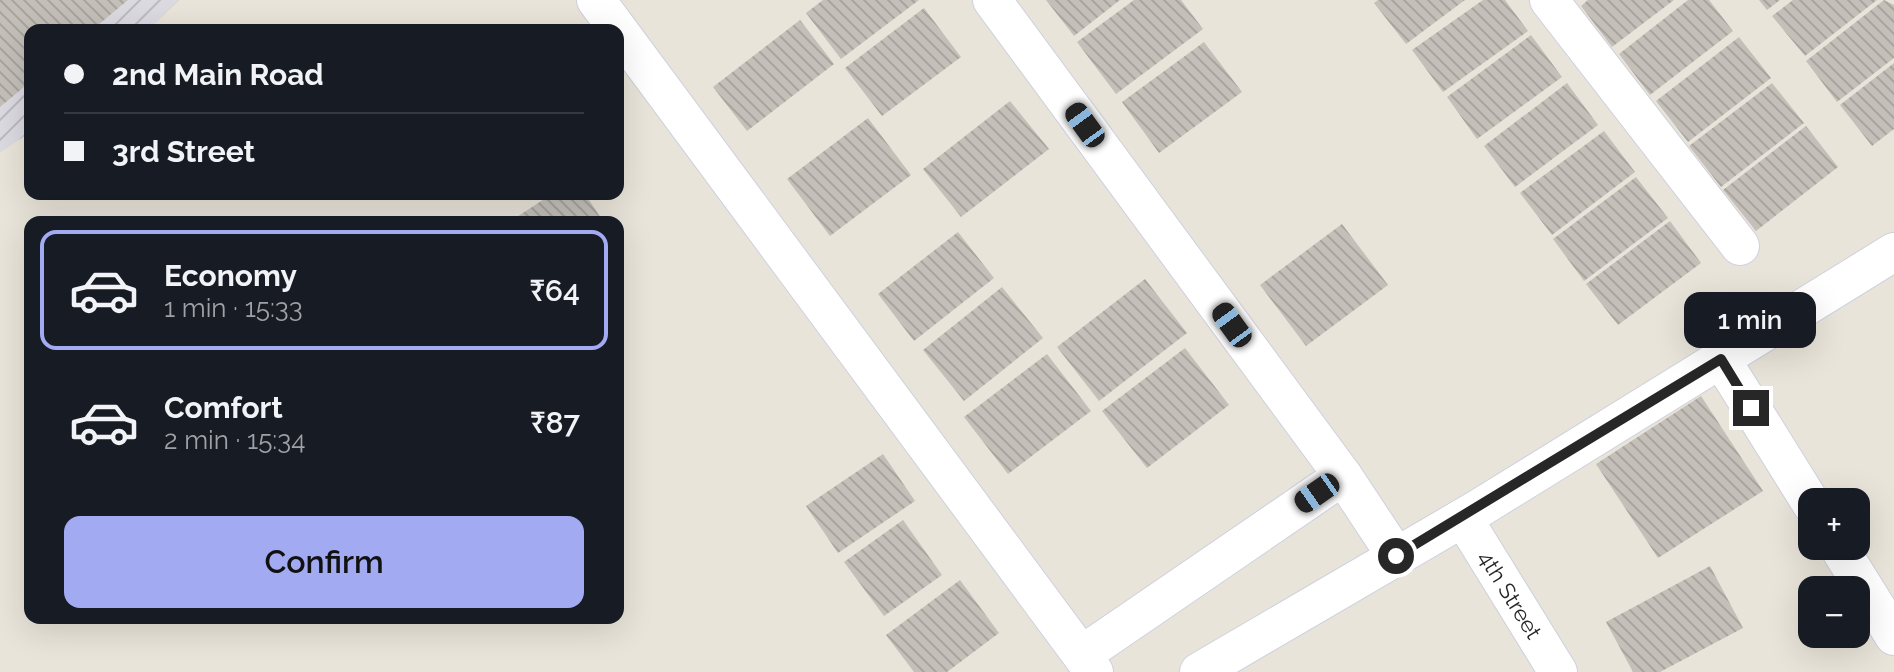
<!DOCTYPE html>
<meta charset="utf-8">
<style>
:root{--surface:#171b24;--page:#242831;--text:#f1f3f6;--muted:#9ea1a6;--line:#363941;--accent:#a2aaf2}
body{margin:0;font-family:Raleway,sans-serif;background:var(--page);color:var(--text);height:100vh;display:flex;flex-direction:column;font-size:30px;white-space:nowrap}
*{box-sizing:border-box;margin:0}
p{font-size:26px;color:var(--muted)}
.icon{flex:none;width:44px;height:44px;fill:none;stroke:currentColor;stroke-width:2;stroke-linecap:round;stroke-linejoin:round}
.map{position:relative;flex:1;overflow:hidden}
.drawer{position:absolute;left:24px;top:216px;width:600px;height:408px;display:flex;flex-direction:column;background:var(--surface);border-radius:16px;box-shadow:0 8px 32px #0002}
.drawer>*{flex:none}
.banner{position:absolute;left:24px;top:24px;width:600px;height:176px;border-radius:16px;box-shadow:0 8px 32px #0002;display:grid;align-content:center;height:176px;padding:0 40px;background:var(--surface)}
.tools{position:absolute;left:1798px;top:488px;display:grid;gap:16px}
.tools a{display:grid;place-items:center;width:72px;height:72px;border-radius:16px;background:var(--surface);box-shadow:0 8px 32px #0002;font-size:40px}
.end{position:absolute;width:36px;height:36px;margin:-18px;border:10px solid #272727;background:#fff;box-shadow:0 0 0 4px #fff}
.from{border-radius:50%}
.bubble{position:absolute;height:56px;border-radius:16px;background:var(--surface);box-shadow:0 8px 32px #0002;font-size:26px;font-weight:600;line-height:56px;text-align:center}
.car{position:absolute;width:24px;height:48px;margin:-24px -12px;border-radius:10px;box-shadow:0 0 6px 2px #0007;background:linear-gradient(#222 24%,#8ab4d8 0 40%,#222 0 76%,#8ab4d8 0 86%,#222 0)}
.banner b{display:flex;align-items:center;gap:28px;height:76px;font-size:30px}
.banner b+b{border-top:2px solid var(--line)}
.banner i{width:20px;height:20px;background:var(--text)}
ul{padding:14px 0 0;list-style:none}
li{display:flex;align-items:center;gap:24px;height:120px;margin:0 16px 12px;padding:0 24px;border:4px solid transparent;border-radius:16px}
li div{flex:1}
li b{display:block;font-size:30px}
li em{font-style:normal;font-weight:600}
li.active{border-color:var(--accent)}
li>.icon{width:72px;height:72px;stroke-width:1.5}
.cta{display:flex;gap:16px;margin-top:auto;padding:16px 40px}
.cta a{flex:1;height:92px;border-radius:16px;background:var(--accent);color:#111;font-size:32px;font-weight:600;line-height:92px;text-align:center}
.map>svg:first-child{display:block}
</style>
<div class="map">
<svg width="1894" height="672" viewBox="0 0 1894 672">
<defs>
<pattern id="industrial-furrows" width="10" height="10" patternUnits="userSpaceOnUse" patternTransform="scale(2)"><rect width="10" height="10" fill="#dcdae1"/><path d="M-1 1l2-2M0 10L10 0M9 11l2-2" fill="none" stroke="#bdbbc1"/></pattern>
<pattern id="building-back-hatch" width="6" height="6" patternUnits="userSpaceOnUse" patternTransform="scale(2)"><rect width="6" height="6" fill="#c4c0b9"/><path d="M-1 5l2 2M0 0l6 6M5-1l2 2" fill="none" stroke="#a8a59f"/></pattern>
</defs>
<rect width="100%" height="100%" fill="#e9e4d9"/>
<path fill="url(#industrial-furrows)" d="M 0,0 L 179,0 L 148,30 L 30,30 L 30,132 L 0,153 Z"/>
<path fill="url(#building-back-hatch)" d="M 0,0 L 128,0 L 92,30 L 30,30 L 30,82 L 0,107 Z
M 823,0 L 919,0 L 841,59 L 806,13 Z
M 1046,0 L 1120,0 L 1074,36 Z
M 1134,0 L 1181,0 L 1203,29 L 1116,94 L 1077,42 Z
M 1378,0 L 1465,0 L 1406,44 L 1374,3 Z
M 1483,0 L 1505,0 L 1528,31 L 1443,92 L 1412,50 Z
M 1588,0 L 1674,0 L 1612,47 L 1581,6 Z
M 1688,0 L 1709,0 L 1733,31 L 1650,95 L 1619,54 Z
M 1759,0 L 1780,0 L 1767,10 Z
M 1793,0 L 1877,0 L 1805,56 L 1772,16 Z
M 1884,0 L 1894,5 L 1894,58 L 1837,102 L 1806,61 Z
M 924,8 L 961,57 L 882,116 L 845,68 Z
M 800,20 L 834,64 L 747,131 L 713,87 Z
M 1531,35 L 1562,77 L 1477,139 L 1447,97 Z
M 1739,37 L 1771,78 L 1688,142 L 1656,101 Z
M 1204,42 L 1242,92 L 1159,153 L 1122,102 Z
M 1894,63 L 1894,129 L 1872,146 L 1840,105 Z
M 1567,83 L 1598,125 L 1515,187 L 1484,146 Z
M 1772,83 L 1804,123 L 1721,187 L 1689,146 Z
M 1010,101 L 1049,149 L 961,217 L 923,169 Z
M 868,118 L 911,175 L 830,236 L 787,179 Z
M 1806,126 L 1838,167 L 1756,231 L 1723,190 Z
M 1604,131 L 1635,172 L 1552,235 L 1520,193 Z
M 1636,177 L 1668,218 L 1584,281 L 1553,239 Z
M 552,194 L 585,194 L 601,218 L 595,222 L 509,222 Z
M 1670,221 L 1701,263 L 1618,325 L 1586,284 Z
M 1342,224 L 1388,285 L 1306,346 L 1260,285 Z
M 958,232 L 994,278 L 914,341 L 878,294 Z
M 1145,279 L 1187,333 L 1099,401 L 1057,347 Z
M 1002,287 L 1043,338 L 964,401 L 923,350 Z
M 1185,348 L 1229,405 L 1147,468 L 1102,411 Z
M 1047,354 L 1091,411 L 1008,474 L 964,417 Z
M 1701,396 L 1763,491 L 1658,558 L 1596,464 Z
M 883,454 L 915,501 L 838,553 L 806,506 Z
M 903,520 L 942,575 L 884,616 L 844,562 Z
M 1710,566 L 1743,628 L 1660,672 L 1633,672 L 1606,622 Z
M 960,580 L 999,633 L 947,672 L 914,672 L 886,635 Z"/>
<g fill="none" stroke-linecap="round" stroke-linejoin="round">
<g stroke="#ced0df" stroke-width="40">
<g id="street">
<path d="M 596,0 L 1094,672"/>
<path d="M 992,0 L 1343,476 L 1396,556"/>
<path d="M 1549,0 L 1740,246"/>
<path d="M 1721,359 L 1812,505"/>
<path id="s1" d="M 1463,518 L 1558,672"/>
<path d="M 1838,546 L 1894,636"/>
<path d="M 1083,654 L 1343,476"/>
<path d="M 1199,672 L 1478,509 L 1894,252"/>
</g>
</g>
<use href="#street" stroke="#fff" stroke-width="38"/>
</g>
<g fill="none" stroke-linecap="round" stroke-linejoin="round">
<path stroke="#272727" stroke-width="10" d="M 1396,556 L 1721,359 L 1751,408"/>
</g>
<g text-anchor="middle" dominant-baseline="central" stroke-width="7" stroke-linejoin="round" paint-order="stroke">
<g font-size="22" fill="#272727" stroke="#fff">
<text stroke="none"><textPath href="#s1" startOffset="90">4th Street</textPath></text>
</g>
</g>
</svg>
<div class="tools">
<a>+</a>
<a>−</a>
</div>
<i class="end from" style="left:1396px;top:556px"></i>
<i class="end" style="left:1751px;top:408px"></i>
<div class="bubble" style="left:1684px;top:292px;width:132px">1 min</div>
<i class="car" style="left:1085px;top:125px;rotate:324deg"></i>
<i class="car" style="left:1232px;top:325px;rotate:324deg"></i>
<i class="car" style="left:1317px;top:493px;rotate:235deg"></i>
<div class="banner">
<b><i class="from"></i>2nd Main Road</b>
<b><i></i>3rd Street</b>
</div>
<section class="drawer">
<ul>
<li class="active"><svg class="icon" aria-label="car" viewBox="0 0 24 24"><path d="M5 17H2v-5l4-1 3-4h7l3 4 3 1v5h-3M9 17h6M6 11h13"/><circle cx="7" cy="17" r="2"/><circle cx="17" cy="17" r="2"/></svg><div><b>Economy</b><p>1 min · 15:33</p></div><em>₹64</em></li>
<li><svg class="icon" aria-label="car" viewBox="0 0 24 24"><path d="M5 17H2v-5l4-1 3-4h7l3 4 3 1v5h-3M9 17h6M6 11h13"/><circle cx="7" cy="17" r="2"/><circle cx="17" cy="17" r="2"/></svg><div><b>Comfort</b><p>2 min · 15:34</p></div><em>₹87</em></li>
</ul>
<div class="cta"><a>Confirm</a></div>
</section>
</div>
